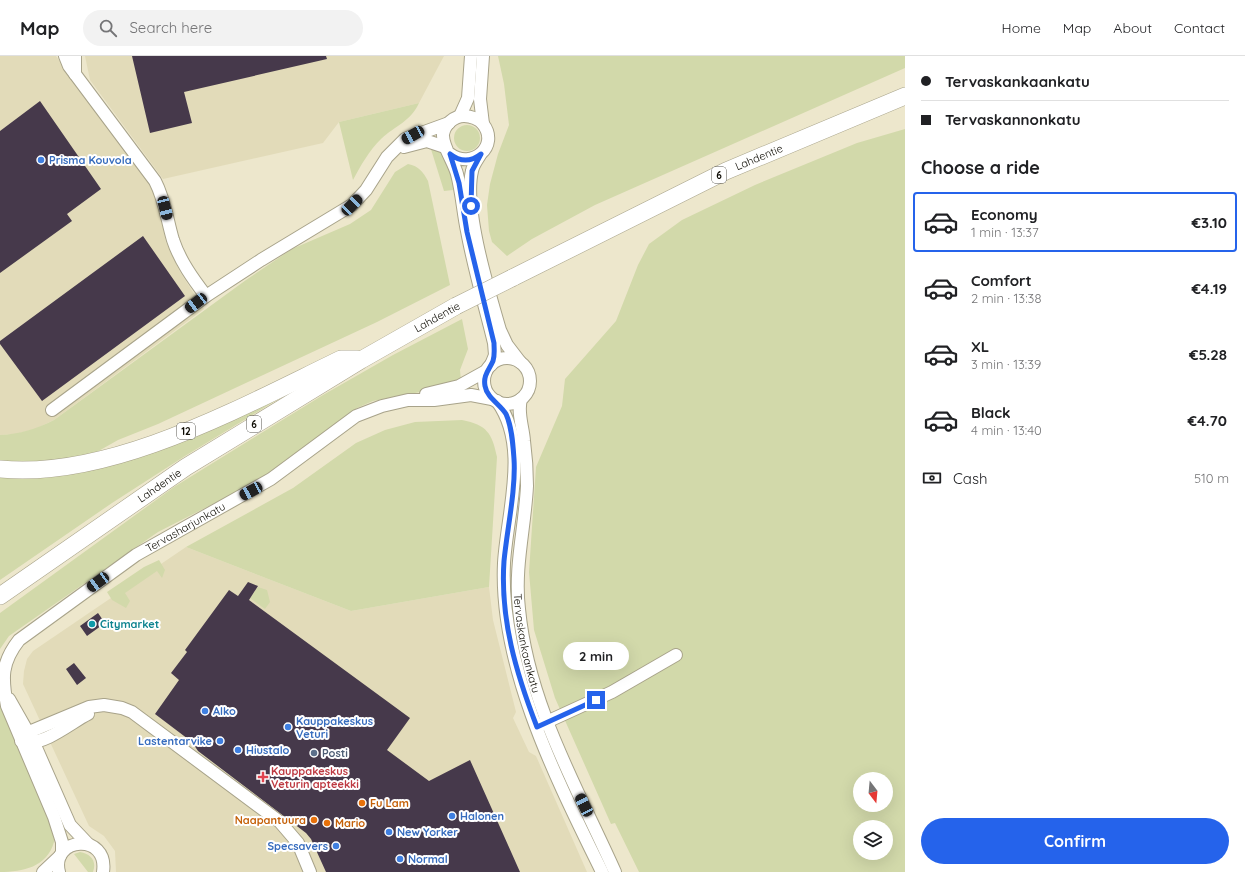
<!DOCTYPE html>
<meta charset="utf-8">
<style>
:root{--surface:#fff;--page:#f2f2f2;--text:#202124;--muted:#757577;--line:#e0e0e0;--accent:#2563eb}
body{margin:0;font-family:Quicksand,sans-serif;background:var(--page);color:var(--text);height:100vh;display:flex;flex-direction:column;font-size:15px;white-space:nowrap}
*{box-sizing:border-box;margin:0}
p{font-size:13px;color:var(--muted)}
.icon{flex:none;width:22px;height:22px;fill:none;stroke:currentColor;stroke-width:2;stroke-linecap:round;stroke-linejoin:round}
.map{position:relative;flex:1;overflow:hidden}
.details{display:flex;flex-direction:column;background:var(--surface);width:340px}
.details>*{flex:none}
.guide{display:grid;align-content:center;height:88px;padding:0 16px;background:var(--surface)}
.needle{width:26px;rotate:164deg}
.buttons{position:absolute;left:853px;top:716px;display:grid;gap:8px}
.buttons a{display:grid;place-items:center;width:40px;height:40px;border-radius:50%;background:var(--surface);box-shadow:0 4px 16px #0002;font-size:20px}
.end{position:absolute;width:18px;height:18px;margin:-9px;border:5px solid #2563eb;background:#fff;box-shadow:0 0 0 2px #fff}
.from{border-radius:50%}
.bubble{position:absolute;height:28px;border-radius:14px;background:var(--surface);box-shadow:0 4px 16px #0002;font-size:13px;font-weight:700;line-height:28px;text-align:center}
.car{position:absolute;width:12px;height:24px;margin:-12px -6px;border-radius:5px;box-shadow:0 0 3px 1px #0007;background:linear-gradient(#222 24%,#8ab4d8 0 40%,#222 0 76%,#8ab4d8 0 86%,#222 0)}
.guide b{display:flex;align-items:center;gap:14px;height:38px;font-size:15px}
.guide b+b{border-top:1px solid var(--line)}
.guide i{width:10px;height:10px;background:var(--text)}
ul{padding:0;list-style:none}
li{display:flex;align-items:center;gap:12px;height:60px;margin:0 8px 6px;padding:0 8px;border:2px solid transparent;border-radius:4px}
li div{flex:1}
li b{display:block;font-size:15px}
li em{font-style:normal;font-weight:700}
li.on{border-color:var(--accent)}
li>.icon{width:36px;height:36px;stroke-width:1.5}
h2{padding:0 16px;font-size:18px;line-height:48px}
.pay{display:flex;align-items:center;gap:10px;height:44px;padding:0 16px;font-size:15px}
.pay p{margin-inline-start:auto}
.cta{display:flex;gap:8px;margin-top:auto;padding:8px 16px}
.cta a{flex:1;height:46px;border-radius:24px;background:var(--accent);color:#fff;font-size:16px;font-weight:700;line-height:46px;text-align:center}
header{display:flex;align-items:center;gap:24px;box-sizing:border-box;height:56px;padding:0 20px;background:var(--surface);border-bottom:1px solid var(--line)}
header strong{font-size:19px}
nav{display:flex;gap:22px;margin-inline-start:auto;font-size:14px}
.search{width:280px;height:36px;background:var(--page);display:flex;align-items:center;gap:10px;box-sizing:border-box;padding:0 14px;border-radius:22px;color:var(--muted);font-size:15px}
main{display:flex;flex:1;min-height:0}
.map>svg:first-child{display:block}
</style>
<header>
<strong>Map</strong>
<div class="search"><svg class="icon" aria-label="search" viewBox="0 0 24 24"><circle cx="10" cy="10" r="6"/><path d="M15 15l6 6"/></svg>Search here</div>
<nav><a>Home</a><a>Map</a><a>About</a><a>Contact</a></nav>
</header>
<main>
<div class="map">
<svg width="905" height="816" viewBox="0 0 905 816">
<rect width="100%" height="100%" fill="#ede7cc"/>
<path fill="#e2dbb9" d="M 0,0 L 56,0 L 154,131 L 166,186 L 180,216 L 204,253 L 54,364 L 35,373 L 16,378 L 0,379 Z
M 85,0 L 444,0 L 419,47 L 339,66 L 323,87 L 163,123 L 90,24 Z
M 186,491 L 351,555 L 489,531 L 493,564 L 516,656 L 513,662 L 529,696 L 536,700 L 587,816 L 116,816 L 115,795 L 104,780 L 89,770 L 23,628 L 24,615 L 27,603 L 33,595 Z"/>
<path fill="#d2d9aa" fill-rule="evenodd" d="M 498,0 L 905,0 L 905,12 L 595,149 L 532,183 L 507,200 L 492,186 L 489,175 L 487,149 L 490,128 L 498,98 L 509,69 L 504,28 Z
M 419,47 C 410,66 396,69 381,83 C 369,95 361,109 353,124 L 339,66 Z
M454 82a13 13 0 1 1 26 0a13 13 0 1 1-26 0Z
M 905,73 L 905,816 L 639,816 L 615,767 L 611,768 L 555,642 L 534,574 L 529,516 L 536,411 L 562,350 L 565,323 L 616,265 L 638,209 L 649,188 L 682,164 L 755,129 L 857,87 ZM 860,723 L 886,723 L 886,749 L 860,749 ZM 860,771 L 886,771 L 886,797 L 860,797 Z
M 430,90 L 443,97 L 454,126 L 453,134 L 444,135 Z
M 408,108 C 419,110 423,116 428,125 L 450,229 L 377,266 L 158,368 L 118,384 L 95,397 L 62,404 L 0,407 L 0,379 C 20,378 36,373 54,364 L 246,224 L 292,193 L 350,168 L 371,154 L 395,116 Z
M 462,263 L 468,293 L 460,314 L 461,325 L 436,333 L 373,345 L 357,352 L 256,426 L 158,476 L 9,580 L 0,593 L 0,557 L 174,431 L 323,339 L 393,299 Z
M 285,339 L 185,400 L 112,447 L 0,524 L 0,418 L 28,420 Z
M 462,364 C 487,369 492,377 497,401 L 489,531 L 351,555 L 186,491 L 293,432 L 356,387 L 385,374 L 415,366 Z
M 159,504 L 165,514 L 162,522 L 157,515 L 125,537 L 130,545 L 126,552 L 112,544 L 107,536 L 144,511 Z
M 258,531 L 267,534 L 270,546 L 265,553 L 250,542 Z
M 0,649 C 8,668 57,774 54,786 C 47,811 23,816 0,816 Z
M 80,796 C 91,798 97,805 93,816 L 88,816 L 74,798 Z"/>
<path fill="#46394b" d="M 132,0 L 326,0 L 327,3 L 184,36 L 192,67 L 150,77 Z
M 40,45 L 101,133 L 67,158 L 72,165 L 0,217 L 0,75 Z
M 143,180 L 185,240 L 42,345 L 0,288 L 0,285 Z
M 248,526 L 258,530 L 249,544 L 410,662 L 387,694 L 429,725 L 470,704 L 520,816 L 326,816 L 311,783 L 306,777 L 198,695 L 192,686 L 155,658 L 179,624 L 171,617 L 187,596 L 185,594 L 229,534 L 238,540 Z
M 98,557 L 105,567 L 87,580 L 80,570 Z
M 74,607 L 86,622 L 77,629 L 66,613 Z"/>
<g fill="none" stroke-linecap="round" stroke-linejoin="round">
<g stroke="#a8a38a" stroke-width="14">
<g id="minor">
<path d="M 65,0 L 69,10 L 155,125 C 165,144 167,164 173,184 C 180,205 193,223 206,240"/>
<path d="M 75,18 L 75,0"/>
<path d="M 460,60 L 468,42 L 471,0"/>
<path d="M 483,68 L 480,43 L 483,0"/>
<path d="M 404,91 L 427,85 L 445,91"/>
<path d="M 450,98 C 472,114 500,90 483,68 C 479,63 471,60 464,60 C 454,60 445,68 443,78 C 442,90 454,106 457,118 C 462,137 463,156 467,175 C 474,213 485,250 494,287 L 495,299 L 491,309"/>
<path d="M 480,99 C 477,104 473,109 472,115 C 463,152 489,236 500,274 L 507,289 L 520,306"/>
<circle cx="507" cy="325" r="23"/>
<path d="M 426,338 L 459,330 L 486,315"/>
<path id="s1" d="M 521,343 C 517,357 523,370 524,385 C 526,400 527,415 527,430 C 525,471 514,512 519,553 C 528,648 577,731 615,816"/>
<path d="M 497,345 C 530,390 507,456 504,507 C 499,611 557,724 602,816"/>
<path d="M 52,354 L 206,240 L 261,204 L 352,149 L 366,134 L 387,101 L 405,83 L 449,67"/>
<path d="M 9,643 L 34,687 L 70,769 L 88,788"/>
<path d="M 540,669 L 612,636 L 676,599"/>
<path d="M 21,685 L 29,676 L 89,651 L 104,649 L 122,652 L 132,656 L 280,766 L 298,787 L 310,816"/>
<path d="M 28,686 C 46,688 72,666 88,658"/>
<path id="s2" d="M 62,796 L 62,786 L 54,761 L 7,650 C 2,622 1,607 19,584 L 136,499 L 271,423 L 356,360 L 382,350 L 408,344 L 434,344 L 471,339 L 492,343"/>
<path d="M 43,816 L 60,800"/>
<path d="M 59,816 C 50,781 109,776 103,816"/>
</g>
</g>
<g stroke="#a8a38a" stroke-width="18">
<g id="highway">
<path id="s3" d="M 512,222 L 726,115 L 905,40"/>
<path d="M 0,413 C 111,424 243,350 341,303 L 357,303"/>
<path id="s4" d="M 0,540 L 186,411 L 361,304 L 456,250"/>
</g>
</g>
<use href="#minor" stroke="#fff" stroke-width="12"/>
<use href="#highway" stroke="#fff" stroke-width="17"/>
<g stroke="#a8a38a" stroke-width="18" stroke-linecap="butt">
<path id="highway-bridge" d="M 456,250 L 512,222"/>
</g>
<use href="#highway-bridge" stroke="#fff" stroke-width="17"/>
</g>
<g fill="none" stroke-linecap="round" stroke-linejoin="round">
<path stroke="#2563eb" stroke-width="5" d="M 471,150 L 472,115 L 481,98 C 471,106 460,106 450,98 L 459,127 L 467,176 L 494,287 C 494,293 495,299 493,305 C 489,314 483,319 485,330 C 487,342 500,348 506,358 C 512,371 513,389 514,403 C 516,433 507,474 504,505 C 500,563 516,617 537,671 L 596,644"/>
</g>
<g fill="#3f7fe0" stroke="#fff" stroke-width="1.5">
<circle cx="41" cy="104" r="4"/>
<circle cx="205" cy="655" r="4"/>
<circle cx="288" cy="671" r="4"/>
<circle cx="220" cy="685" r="4"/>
<circle cx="238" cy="694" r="4"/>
<circle cx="452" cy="760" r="4"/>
<circle cx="389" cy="776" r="4"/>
<circle cx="336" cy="790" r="4"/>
<circle cx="400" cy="803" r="4"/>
</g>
<circle fill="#0f9aa8" stroke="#fff" stroke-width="1.5" cx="92" cy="568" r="4"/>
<circle fill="#5c6f8a" stroke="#fff" stroke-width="1.5" cx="314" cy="697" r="4"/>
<path fill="#e0444e" stroke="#fff" stroke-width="1.5" d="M261 715h4v4h4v4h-4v4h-4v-4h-4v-4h4z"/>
<g fill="#e8710a" stroke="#fff" stroke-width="1.5">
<circle cx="362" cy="747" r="4"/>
<circle cx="314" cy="764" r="4"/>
<circle cx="327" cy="767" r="4"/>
</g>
<g text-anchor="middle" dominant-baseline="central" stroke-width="4" stroke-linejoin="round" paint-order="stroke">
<g fill="#fff" stroke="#56554f" stroke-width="1">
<rect x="712" y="111" width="14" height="16" rx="3"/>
<rect x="247" y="360" width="14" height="16" rx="3"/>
<rect x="177" y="367" width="18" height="16" rx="3"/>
</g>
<g font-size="10" font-weight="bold" fill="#0e0c04">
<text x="719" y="119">6</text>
<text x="254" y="368">6</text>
<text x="186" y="375">12</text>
</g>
<g font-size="11" fill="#0e0c04" stroke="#fff">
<text stroke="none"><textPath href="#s3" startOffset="275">Lahdentie</textPath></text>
<text transform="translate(437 261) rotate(-29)">Lahdentie</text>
<text stroke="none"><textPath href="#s4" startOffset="194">Lahdentie</textPath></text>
<text stroke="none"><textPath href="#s2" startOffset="428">Tervasharjunkatu</textPath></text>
<text stroke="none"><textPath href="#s1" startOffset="246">Tervaskankaankatu</textPath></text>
</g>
<g font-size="11" font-weight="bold" fill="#366cbe" stroke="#fff" text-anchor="start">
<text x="49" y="104">Prisma Kouvola</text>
<text x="213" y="655">Alko</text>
<text x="296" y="665">Kauppakeskus<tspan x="296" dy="13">Veturi</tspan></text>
<text x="212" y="685" text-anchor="end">Lastentarvike</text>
<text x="246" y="694">Hiustalo</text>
<text x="460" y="760">Halonen</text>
<text x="397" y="776">New Yorker</text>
<text x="328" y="790" text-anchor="end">Specsavers</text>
<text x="408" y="803">Normal</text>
</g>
<g font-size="11" font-weight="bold" fill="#0d838f" stroke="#fff" text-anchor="start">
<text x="100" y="568">Citymarket</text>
</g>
<g font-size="11" font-weight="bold" fill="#4e5e75" stroke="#fff" text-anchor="start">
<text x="322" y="697">Posti</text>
</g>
<g font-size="11" font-weight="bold" fill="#be3a42" stroke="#fff" text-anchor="start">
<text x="271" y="715">Kauppakeskus<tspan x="271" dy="13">Veturin apteekki</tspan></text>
</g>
<g font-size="11" font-weight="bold" fill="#c56008" stroke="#fff" text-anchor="start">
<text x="370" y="747">Fu Lam</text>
<text x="306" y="764" text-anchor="end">Naapantuura</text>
<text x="335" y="767">Mario</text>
</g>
</g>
</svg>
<div class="buttons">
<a><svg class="needle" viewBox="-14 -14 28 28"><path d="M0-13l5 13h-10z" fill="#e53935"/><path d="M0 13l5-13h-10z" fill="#757577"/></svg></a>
<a><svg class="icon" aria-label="layers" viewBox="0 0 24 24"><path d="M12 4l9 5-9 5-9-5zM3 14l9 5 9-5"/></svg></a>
</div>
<i class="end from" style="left:471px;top:150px"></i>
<i class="end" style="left:596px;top:644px"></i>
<div class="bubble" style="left:563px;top:586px;width:66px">2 min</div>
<i class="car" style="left:413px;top:79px;rotate:241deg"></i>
<i class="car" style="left:352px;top:149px;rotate:45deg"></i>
<i class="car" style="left:165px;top:152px;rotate:166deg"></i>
<i class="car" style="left:196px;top:247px;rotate:233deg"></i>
<i class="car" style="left:251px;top:435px;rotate:242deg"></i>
<i class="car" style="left:98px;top:526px;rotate:234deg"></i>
<i class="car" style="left:584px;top:749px;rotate:334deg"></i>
</div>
<section class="details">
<div class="guide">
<b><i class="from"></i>Tervaskankaankatu</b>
<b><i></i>Tervaskannonkatu</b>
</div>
<h2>Choose a ride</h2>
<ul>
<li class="on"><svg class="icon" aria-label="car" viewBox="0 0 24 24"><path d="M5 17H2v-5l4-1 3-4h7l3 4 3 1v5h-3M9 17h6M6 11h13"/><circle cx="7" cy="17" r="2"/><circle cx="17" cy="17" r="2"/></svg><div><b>Economy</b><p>1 min · 13:37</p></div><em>€3.10</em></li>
<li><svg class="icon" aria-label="car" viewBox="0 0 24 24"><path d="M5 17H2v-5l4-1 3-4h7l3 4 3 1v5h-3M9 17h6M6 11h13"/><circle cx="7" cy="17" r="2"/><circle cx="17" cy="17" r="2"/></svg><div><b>Comfort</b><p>2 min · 13:38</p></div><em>€4.19</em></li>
<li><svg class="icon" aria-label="car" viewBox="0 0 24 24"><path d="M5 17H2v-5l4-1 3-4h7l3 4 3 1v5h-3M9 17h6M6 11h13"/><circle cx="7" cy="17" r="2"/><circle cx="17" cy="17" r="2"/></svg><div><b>XL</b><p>3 min · 13:39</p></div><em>€5.28</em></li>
<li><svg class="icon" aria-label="car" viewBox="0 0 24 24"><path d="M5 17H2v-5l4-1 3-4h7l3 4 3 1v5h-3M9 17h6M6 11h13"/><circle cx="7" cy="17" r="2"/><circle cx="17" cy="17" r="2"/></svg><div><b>Black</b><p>4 min · 13:40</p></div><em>€4.70</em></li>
</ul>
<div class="pay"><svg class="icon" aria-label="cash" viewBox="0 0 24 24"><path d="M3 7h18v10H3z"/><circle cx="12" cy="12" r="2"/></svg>Cash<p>510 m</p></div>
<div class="cta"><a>Confirm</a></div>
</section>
</main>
